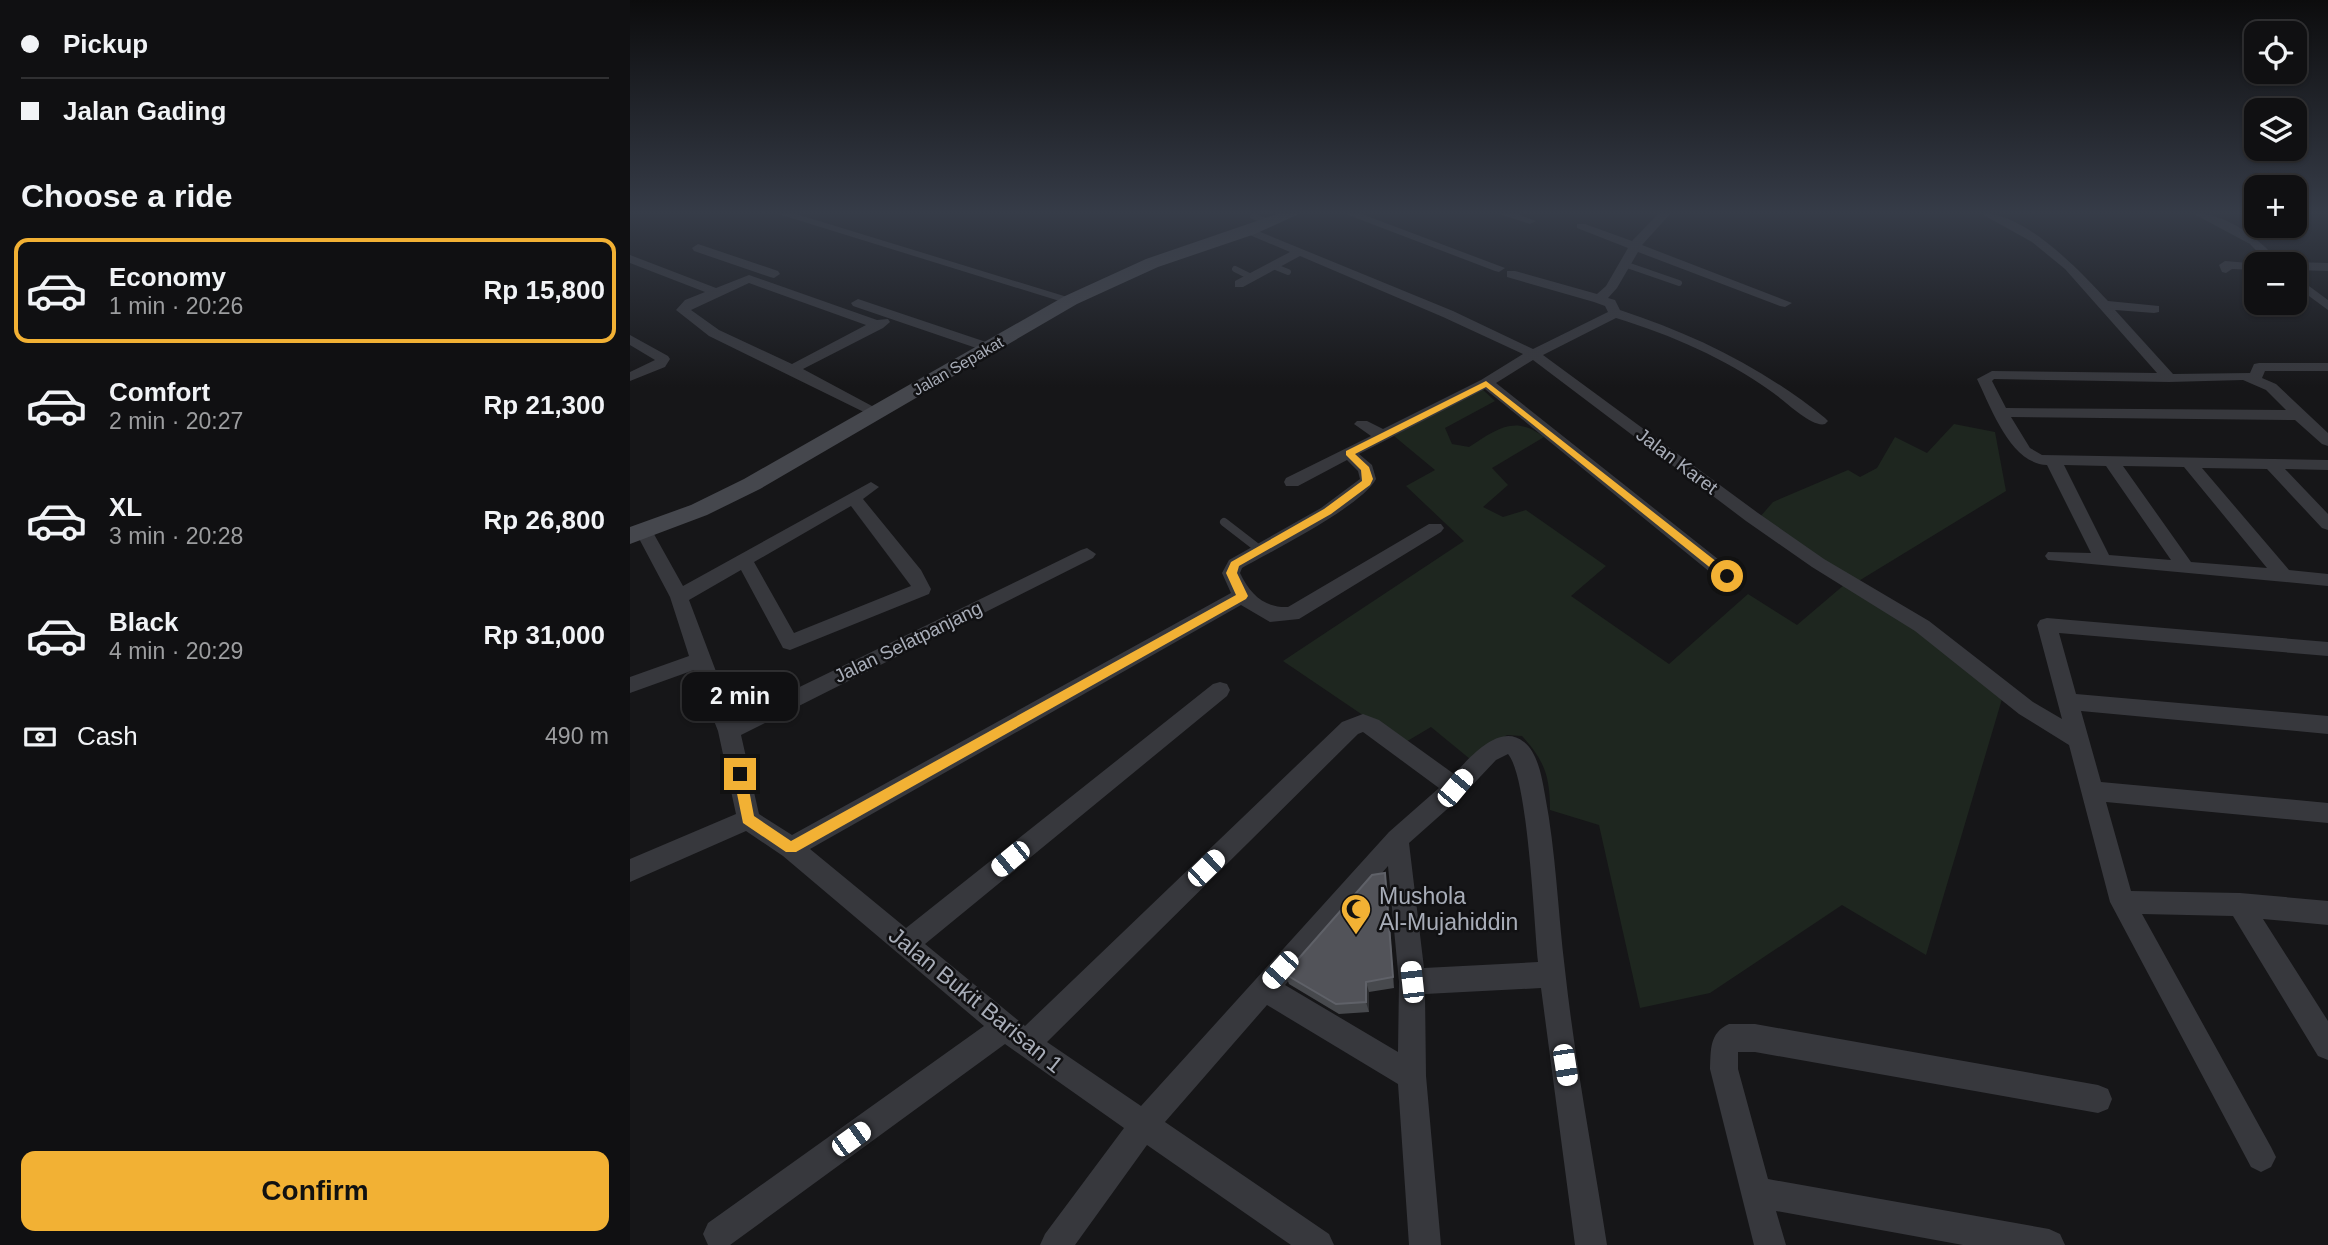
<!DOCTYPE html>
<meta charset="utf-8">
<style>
:root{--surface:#101012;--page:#1e1e20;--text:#f1f3f6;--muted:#9c9d9f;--line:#303032;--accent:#f2b134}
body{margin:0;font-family:Helvetica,sans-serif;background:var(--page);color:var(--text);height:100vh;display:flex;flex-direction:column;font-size:26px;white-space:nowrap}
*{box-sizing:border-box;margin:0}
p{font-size:23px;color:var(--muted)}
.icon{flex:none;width:38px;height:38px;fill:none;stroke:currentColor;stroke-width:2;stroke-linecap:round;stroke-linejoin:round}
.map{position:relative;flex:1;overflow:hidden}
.sheet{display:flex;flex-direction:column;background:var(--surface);width:630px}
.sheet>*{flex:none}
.guide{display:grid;align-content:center;height:154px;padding:0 21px;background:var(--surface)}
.tools{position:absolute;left:1614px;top:21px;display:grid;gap:14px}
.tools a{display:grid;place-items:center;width:63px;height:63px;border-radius:14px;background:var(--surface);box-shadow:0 2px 5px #0004,0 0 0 2px var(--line);font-size:35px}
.end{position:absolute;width:32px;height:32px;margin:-16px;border:9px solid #f2b134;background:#111;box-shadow:0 0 0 4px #111}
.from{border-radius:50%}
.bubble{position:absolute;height:49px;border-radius:14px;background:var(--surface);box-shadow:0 2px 5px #0004,0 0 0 2px var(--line);font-size:23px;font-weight:700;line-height:49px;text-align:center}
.car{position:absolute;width:21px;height:42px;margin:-21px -10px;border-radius:9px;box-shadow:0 0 5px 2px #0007;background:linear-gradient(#fff 24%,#345 0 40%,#fff 0 76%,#345 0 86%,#fff 0)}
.guide b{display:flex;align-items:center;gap:24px;height:66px;font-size:26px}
.guide b+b{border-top:2px solid var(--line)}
.guide i{width:18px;height:18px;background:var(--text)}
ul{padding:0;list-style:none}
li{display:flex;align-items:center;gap:21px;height:105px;margin:0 14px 10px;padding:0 7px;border:4px solid transparent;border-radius:14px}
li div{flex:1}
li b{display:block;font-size:26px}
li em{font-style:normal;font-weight:700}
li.selected{border-color:var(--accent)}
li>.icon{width:63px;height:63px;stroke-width:1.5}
h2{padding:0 21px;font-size:32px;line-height:84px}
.pay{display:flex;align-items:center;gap:18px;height:77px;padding:0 21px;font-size:26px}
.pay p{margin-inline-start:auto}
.primary-button{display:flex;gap:14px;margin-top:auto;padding:14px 21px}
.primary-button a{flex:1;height:80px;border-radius:14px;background:var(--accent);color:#111;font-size:28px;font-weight:700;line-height:80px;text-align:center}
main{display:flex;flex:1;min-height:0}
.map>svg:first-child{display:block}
</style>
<main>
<section class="sheet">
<div class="guide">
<b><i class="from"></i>Pickup</b>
<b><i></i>Jalan Gading</b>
</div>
<h2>Choose a ride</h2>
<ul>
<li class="selected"><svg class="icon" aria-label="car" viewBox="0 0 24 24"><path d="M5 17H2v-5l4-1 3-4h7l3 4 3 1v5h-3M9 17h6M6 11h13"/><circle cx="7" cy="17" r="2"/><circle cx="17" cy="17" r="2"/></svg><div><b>Economy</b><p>1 min · 20:26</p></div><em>Rp 15,800</em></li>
<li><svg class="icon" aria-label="car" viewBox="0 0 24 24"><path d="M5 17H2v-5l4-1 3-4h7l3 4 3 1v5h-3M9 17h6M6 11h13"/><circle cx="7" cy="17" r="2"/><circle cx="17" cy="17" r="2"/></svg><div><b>Comfort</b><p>2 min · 20:27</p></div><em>Rp 21,300</em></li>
<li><svg class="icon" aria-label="car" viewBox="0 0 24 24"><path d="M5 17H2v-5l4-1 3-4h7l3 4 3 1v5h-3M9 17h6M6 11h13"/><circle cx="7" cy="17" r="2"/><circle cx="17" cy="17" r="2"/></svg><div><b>XL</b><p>3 min · 20:28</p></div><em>Rp 26,800</em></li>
<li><svg class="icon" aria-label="car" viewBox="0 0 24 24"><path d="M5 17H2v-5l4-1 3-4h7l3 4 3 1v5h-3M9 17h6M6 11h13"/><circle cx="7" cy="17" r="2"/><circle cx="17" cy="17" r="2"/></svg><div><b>Black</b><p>4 min · 20:29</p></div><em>Rp 31,000</em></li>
</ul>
<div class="pay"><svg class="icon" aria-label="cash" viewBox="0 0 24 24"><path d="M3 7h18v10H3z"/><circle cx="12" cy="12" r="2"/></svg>Cash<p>490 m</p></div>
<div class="primary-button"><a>Confirm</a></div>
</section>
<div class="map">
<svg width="1698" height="1245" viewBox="0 0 1698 1245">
<rect width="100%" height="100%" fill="#161618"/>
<path fill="#1e261f" d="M 851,388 L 865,401 L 815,428 L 822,444 L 839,447 C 866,430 884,414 914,437 L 862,468 L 878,485 L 853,507 L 873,517 L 896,510 L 976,566 L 941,596 L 1039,664 L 1118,594 L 1167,625 L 1214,585 L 1301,639 L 1372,699 L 1296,955 L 1212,905 L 1080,993 L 1010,1008 L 969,825 L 920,810 C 920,777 915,761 892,736 L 877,735 L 840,759 L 801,727 L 774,743 L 653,661 L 834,541 L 776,486 L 805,470 L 764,436 Z
M 1324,424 L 1365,432 L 1376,491 L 1227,582 L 1129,518 L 1143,502 L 1218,470 L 1230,477 L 1247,468 L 1265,437 L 1297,453 Z"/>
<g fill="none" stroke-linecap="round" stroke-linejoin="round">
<path stroke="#37383d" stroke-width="6" d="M 623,216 L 641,223
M 994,264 L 1049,283
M 643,266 L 658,272
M 605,269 L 621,277"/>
<path stroke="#37383d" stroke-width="8" d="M 594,522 L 629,549"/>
<path fill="#37383d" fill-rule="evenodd" d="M 145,213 L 163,213 L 447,300 L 441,304 L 436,303 Z
M 713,213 L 729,213 L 875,268 L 869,272 L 865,271 Z
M 867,213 L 885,213 L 906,221 L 900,224 Z
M 1029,213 L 1041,213 L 1012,245 L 1162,303 L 1155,307 L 1150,306 L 1008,252 L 987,288 L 978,298 L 985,300 L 990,310 C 1066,335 1133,368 1195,418 L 1198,421 L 1195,424 C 1182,428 1154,400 1142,392 C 1095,358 1041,335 986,318 L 913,355 L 1128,513 L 1194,559 L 1299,621 L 1403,702 L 1432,719 L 1407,625 L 1410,620 L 1417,618 L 1698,642 L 1698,656 L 1429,633 L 1446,694 L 1698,716 L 1698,734 L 1451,711 L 1471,782 L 1698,803 L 1698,823 L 1476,802 L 1501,891 L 1610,893 L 1698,901 L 1698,925 L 1633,919 L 1698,1021 L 1698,1060 L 1688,1056 L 1603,916 L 1512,914 L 1641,1147 L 1646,1157 L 1641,1167 L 1631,1172 L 1621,1167 L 1480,902 L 1439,745 L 1389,714 L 1285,631 L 1182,567 L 1116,521 L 903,360 L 866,383 L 1103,571 L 1106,576 L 1103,581 L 1091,581 L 855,389 L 729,454 L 742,465 L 746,479 C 732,506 642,551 612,568 L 610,573 C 620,594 634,608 658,607 L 799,524 L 811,524 L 814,528 L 811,532 L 669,619 L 640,622 L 611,605 L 180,849 L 276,928 L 583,684 L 590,682 L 597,684 L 600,690 L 597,696 L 295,944 L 395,1026 L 712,722 L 733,714 L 749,720 L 824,774 C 840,758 869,722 894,742 C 908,753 912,778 915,795 C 926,852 928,913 935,970 C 945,1062 963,1154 977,1245 L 945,1245 L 911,988 L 795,994 L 796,1076 L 811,1245 L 779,1245 L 768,1084 L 637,1005 L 535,1122 L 699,1234 L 704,1245 L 661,1245 L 517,1145 L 445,1245 L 410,1245 L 415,1234 L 494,1128 L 375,1044 L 100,1245 L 78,1245 L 73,1234 L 78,1223 L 354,1026 L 153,856 L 116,831 L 0,882 L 0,859 L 106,814 L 88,731 L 64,670 L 0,693 L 0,677 L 59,656 L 40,597 L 5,531 L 8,527 L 20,527 L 53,586 L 241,482 L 249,487 L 233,499 L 291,570 L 301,589 L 299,594 L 160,650 L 153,648 L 111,570 L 59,600 L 104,719 L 451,550 L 457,548 L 466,554 L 463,558 L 111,735 L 129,814 L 162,835 L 601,593 L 592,573 L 599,560 L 691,508 L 730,479 L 728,471 L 717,460 L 668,486 L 656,486 L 654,482 L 656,478 L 741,436 L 724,424 L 727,421 L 737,421 L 753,429 L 851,380 L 893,354 L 813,317 L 670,256 L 613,287 L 605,287 L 605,281 L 660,252 L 615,233 L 615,229 L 623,229 L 823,311 L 903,349 L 978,312 L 975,306 L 964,302 L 877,277 L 877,271 L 885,271 L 967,294 L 976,286 L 998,248 L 947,228 L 947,224 L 955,224 L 1002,241 ZM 221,506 L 281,586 L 164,633 L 124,562 ZM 733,732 L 809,788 L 759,832 L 511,1106 L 417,1042 L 728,734 ZM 878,754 C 898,777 904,923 908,962 L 794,968 L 779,843 L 833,795 L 866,760 ZM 758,866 L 769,982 L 768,1052 L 655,985 Z
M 1350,213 C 1395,212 1449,270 1478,301 L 1529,306 L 1529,312 L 1524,313 L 1485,310 L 1543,374 L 1620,373 L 1624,364 L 1629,363 L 1698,363 L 1698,371 L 1635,371 L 1632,378 L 1646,384 L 1698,433 L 1698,446 L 1692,444 L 1665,420 L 1381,417 L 1400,448 L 1412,455 L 1698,460 L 1698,470 L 1655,469 L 1698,514 L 1698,530 L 1692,528 L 1637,469 L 1572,468 L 1659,570 L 1698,574 L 1698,586 L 1418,560 L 1415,556 L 1418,552 L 1461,553 L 1417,465 C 1381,464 1361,408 1347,379 L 1362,371 L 1527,373 L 1435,269 L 1402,242 ZM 1364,379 L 1539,382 L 1613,380 L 1636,390 L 1656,410 L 1376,408 L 1362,381 ZM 1434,465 L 1476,466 L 1541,560 L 1479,555 ZM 1493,466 L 1554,467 L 1637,568 L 1561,562 Z
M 1562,213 C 1595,212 1631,239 1651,264 L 1639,264 L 1620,244 Z
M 68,244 L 148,271 L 150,274 L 144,278 L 140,277 L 64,251 L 62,248 Z
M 0,255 L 86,288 L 119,275 L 247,320 L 258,319 L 260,322 L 253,328 L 173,369 L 255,413 L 247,418 L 242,416 L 79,336 L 46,310 L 55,300 L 75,292 L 0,263 ZM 119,283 L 236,325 L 162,364 L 89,330 L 61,310 Z
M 1595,261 L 1631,264 L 1626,264 L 1626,270 L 1602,269 L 1596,273 L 1592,272 L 1589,265 Z
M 1664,262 L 1698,263 L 1698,271 L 1664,270 L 1664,264 L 1659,264 Z
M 1664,275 L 1698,300 L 1698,310 L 1664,285 Z
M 228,299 L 365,345 L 367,348 L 360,352 L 355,351 L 223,306 L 221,303 Z
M 0,335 L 38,356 L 40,359 L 35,367 L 0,381 L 0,372 L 25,360 L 0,345 Z
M 1099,1024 L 1125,1024 L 1468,1085 L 1478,1089 L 1482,1099 L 1478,1109 L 1468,1113 L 1125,1052 L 1108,1052 L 1108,1069 L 1138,1179 L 1419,1229 L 1430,1234 L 1435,1245 L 1333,1245 L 1146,1211 L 1156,1245 L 1124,1245 L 1080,1069 C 1081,1050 1079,1033 1099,1024 Z"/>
<path fill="#45474d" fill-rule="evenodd" d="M 650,213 L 671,213 L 625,234 L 528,267 L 447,304 L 130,489 L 77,515 L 0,544 L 0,527 L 61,505 L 114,479 L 435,296 L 516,259 Z"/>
</g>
<path fill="#47494d" d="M 757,885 L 764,988 L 739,992 L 739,1012 L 709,1014 L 659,984 L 655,974 Z"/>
<path fill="#2f3033" d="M 755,873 L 757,885 L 764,988 L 763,977 Z
M 736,982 L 739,992 L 739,1012 L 736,1002 Z"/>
<path fill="#525359" stroke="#5f6168" stroke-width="2" d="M 755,873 L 763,977 L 736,982 L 736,1002 L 706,1004 L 655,974 L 742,875 Z"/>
<linearGradient id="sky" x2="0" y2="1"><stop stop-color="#0c0c0d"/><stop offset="0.55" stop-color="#363c48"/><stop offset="1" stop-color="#363c48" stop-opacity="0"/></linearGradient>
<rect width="1698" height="387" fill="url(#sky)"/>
<path fill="#f2b134" d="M 856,381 L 1101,573 L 1101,578 L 1093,578 L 856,387 L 725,454 L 739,467 L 743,479 L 740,485 L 701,514 L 609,566 L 607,573 L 618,596 L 616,599 L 166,852 L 156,852 L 113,823 L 103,774 L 105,770 L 110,769 L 116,774 L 124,816 L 161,841 L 606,595 L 596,573 L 601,562 L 694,509 L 732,481 L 731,470 L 716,455 L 716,451 Z"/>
<defs>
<g id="mosque-pin" transform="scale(1.575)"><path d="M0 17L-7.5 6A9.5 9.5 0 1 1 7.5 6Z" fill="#f2b134" stroke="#111113"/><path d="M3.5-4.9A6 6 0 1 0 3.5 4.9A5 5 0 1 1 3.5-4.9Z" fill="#111"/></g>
</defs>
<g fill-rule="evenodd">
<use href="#mosque-pin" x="726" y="909"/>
</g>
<g text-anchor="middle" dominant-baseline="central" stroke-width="5" stroke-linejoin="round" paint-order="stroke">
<g font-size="16" fill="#a8adb8" stroke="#111113">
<text transform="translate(328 366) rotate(-30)">Jalan Sepakat</text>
</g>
<g font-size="19" fill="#a8adb8" stroke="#111113">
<text transform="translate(1047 461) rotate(37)">Jalan Karet</text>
<text transform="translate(278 642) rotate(-26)">Jalan Selatpanjang</text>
</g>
<g font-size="23" fill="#a8adb8" stroke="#111113" text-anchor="start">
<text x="749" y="896">Mushola<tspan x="749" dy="26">Al-Mujahiddin</tspan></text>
</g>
<g font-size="23" fill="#a8adb8" stroke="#111113">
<text transform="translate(346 1000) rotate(39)">Jalan Bukit Barisan 1</text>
</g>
</g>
</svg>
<div class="tools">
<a><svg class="icon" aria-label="locate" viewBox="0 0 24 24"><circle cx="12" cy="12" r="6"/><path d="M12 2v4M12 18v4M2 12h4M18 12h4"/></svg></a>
<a><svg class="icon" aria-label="layers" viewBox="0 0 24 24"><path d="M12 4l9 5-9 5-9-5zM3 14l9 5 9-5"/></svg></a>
<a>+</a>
<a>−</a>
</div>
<i class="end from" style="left:1097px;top:576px"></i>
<i class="end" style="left:110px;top:774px"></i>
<div class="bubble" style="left:52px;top:672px;width:116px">2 min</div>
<i class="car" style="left:825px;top:788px;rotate:40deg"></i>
<i class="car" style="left:380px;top:859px;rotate:231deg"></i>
<i class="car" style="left:576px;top:868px;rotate:46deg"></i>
<i class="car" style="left:650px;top:970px;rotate:222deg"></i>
<i class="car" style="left:782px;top:982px;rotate:354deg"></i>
<i class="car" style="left:935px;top:1065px;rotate:171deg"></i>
<i class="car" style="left:221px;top:1139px;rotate:54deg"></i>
</div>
</main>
